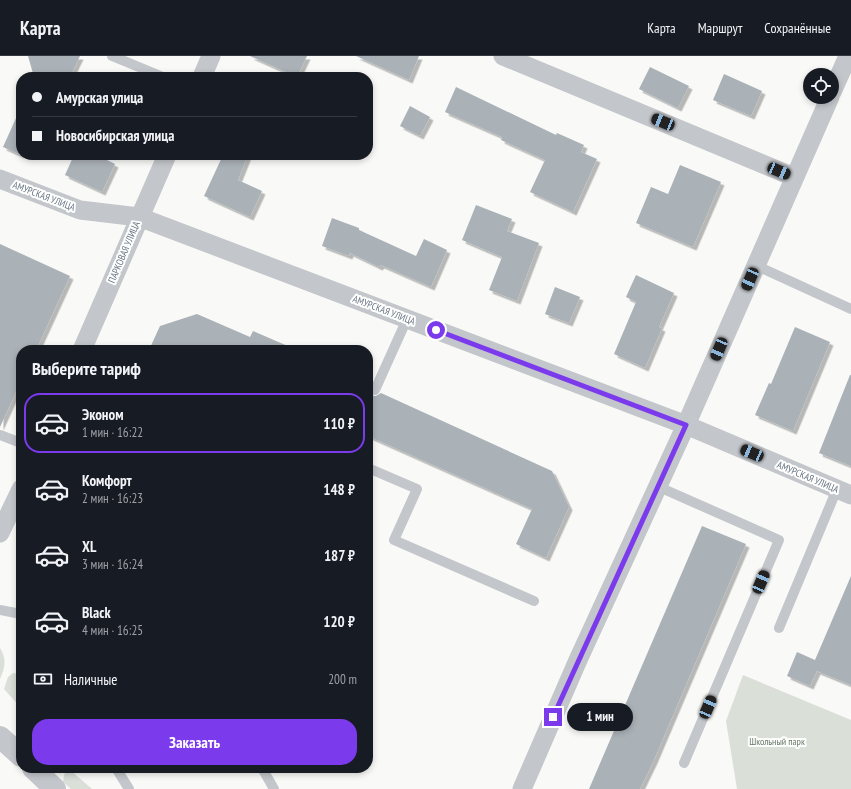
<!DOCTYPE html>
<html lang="ru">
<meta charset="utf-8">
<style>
:root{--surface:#171b24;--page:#20242c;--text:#f1f3f6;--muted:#9ea1a6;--line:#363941;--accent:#7c3aed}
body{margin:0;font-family:"PT Sans Narrow",sans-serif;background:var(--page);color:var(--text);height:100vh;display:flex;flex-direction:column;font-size:15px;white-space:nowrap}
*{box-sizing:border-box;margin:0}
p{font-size:13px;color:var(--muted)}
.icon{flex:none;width:22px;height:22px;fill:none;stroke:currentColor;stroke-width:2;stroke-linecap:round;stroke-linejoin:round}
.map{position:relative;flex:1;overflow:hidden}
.side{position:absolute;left:16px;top:289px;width:357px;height:428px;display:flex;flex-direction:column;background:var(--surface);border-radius:16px;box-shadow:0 2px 6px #0003}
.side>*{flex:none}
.hud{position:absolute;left:16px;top:16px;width:357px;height:88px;border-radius:16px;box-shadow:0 2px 6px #0003;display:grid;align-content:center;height:88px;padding:0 16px;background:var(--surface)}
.tools{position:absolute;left:803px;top:12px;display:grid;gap:8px}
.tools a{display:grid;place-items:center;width:36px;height:36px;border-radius:50%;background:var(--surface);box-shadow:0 2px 6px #0003;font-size:20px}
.end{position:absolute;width:18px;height:18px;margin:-9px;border:5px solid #7c3aed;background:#fff;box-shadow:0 0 0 2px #fff}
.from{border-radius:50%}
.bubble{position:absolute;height:28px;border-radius:14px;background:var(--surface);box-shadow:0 2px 6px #0003;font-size:13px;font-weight:700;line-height:28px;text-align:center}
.car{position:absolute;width:12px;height:24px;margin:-12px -6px;border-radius:5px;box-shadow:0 0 3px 1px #0007;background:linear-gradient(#222 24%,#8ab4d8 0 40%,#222 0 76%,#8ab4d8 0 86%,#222 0)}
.hud b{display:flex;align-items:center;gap:14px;height:38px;font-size:15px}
.hud b+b{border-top:1px solid var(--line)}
.hud i{width:10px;height:10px;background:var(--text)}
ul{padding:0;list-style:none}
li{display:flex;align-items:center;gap:12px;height:60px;margin:0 8px 6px;padding:0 8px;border:2px solid transparent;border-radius:16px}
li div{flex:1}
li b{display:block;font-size:15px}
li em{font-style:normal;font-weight:700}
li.current{border-color:var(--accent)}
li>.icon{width:36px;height:36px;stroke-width:1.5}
h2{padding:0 16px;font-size:18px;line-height:48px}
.pay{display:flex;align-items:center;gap:10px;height:44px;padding:0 16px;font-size:15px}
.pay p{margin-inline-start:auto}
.cta{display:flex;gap:8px;margin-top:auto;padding:8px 16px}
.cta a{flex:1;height:46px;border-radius:16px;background:var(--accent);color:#fff;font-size:16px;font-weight:700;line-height:46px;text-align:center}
header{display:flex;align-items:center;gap:24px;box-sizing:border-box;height:56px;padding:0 20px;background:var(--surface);border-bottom:1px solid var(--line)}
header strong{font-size:19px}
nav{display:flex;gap:22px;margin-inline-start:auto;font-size:14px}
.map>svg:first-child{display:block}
</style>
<header>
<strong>Карта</strong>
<nav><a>Карта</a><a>Маршрут</a><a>Сохранённые</a></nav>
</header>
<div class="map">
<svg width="851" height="733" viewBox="0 0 851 733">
<defs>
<filter id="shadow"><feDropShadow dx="3.5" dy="3.5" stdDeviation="0" flood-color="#0004"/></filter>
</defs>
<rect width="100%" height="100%" fill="#f9f9f7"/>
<path fill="#dadfd8" d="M 0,592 C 7,603 5,612 0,623 Z
M 13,617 L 18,618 L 21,622 L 21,652 L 4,633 L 8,621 Z
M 743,619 L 851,664 L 851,733 L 737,733 L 726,665 Z
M 68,712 L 92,733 L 71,733 L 63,726 L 64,719 Z"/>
<path fill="#aab1b7" filter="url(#shadow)" d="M 28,0 L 80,0 L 70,21 L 34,21 Z
M 250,0 L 307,0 L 297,21 Z
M 356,0 L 419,0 L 409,24 Z
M 650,11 L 689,30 L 678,52 L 639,33 Z
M 724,18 L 762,35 L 751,60 L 713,44 Z
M 456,31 L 556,79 L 557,77 L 584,89 L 581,96 L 597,103 L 573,156 L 530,136 L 545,104 L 501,84 L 502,81 L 445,56 Z
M 410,50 L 430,61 L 420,80 L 400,70 Z
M 21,51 L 21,99 L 3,91 Z
M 74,99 L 97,99 L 115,108 L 102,136 L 65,119 Z
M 223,99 L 248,99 L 238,124 L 262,135 L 250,161 L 204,140 Z
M 680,109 L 721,126 L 693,191 L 636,167 L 651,131 L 668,138 Z
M 476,149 L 512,163 L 507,175 L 539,187 L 517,245 L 489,234 L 502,201 L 462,184 Z
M 332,162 L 359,172 L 359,174 L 416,200 L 424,183 L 447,194 L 431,231 L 381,209 L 379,211 L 350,197 L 349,200 L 322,190 Z
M 0,188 L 70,220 L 36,294 L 21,294 L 21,325 L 0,371 Z
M 636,219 L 674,237 L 659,271 L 662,272 L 645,312 L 614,298 L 636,246 L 626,241 Z
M 555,231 L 580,241 L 569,267 L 545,258 Z
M 197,258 L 250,281 L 253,275 L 297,294 L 149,294 L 160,270 Z
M 795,271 L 830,286 L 793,375 L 755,359 L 769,327 L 771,328 Z
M 850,319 L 851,319 L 851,410 L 819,397 Z
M 368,331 L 370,337 L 373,340 L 376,340 L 381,337 L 552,415 L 569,451 L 546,502 L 516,488 L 532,453 L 368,380 Z
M 702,470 L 746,488 L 654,704 L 640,733 L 589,733 Z
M 851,520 L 851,629 L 817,615 L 810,630 L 787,620 L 797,596 L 815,604 Z"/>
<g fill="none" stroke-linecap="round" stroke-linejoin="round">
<path stroke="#c3c6ca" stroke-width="10" d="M 112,0 L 163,21
M 755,209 L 851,253
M 375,334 L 407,263
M 0,379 L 21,387
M 368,412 L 417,433 L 394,484 L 534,545
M 659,431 L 779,484 L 684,707
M 0,554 L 21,558
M 779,572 L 837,433
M 116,712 L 129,733
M 262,712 L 274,733"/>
<path stroke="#c3c6ca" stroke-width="19" d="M 503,0 L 794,121
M 202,21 L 211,0
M 832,36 L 848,0
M 0,123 L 80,154 L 139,161 L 686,369 L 851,439
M 82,294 L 167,99
M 0,477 L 21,433
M 522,733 L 578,604 L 686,369 L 830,41"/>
<path stroke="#c3c6ca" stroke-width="22" d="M 0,681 L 21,700
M 33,712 L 55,733"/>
</g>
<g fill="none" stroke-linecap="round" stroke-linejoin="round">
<path stroke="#7c3aed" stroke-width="5" d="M 436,274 L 686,369 L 553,661"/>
</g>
<g text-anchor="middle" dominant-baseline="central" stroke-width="4" stroke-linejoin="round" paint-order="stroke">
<g font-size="10" fill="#6a7785" stroke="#fff">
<text transform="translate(44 140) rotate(21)">АМУРСКАЯ УЛИЦА</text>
<text transform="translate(124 196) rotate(-67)">ПАРКОВАЯ УЛИЦА</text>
<text transform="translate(384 254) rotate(21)">АМУРСКАЯ УЛИЦА</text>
<text transform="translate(808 421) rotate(23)">АМУРСКАЯ УЛИЦА</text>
</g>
<g font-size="10" fill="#667865" stroke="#fff">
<text x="777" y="685">Школьный парк</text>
</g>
</g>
</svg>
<div class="tools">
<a><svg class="icon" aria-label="locate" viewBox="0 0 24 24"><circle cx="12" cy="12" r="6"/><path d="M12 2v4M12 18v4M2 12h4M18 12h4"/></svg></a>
</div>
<i class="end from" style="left:436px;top:274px"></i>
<i class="end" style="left:553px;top:661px"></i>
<div class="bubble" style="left:567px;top:647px;width:66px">1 мин</div>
<i class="car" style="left:663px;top:66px;rotate:292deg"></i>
<i class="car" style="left:779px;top:115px;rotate:113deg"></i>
<i class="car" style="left:750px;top:223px;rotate:204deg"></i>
<i class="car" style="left:719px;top:293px;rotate:203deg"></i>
<i class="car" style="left:752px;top:397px;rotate:293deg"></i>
<i class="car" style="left:761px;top:526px;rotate:23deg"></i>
<i class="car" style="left:708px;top:651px;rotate:23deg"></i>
<div class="hud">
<b><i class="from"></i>Амурская улица</b>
<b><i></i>Новосибирская улица</b>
</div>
<section class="side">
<h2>Выберите тариф</h2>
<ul>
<li class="current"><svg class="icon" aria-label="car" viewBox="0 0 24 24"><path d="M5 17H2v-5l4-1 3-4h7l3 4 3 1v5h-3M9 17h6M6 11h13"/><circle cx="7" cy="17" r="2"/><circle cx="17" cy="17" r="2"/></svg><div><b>Эконом</b><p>1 мин · 16:22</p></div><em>110 ₽</em></li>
<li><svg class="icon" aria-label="car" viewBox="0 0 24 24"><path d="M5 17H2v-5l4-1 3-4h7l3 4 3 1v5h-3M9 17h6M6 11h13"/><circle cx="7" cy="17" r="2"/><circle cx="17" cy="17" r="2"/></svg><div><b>Комфорт</b><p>2 мин · 16:23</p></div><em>148 ₽</em></li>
<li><svg class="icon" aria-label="car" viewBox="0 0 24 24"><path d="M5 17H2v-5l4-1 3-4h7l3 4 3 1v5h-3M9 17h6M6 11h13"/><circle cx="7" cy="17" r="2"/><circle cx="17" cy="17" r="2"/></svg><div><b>XL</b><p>3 мин · 16:24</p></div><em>187 ₽</em></li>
<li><svg class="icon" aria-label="car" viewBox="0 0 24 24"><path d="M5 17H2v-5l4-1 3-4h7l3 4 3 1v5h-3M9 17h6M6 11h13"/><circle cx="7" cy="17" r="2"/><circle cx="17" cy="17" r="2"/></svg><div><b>Black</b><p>4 мин · 16:25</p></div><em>120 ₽</em></li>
</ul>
<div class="pay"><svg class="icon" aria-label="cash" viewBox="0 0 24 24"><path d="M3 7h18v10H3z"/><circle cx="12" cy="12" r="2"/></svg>Наличные<p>200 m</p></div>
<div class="cta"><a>Заказать</a></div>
</section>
</div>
